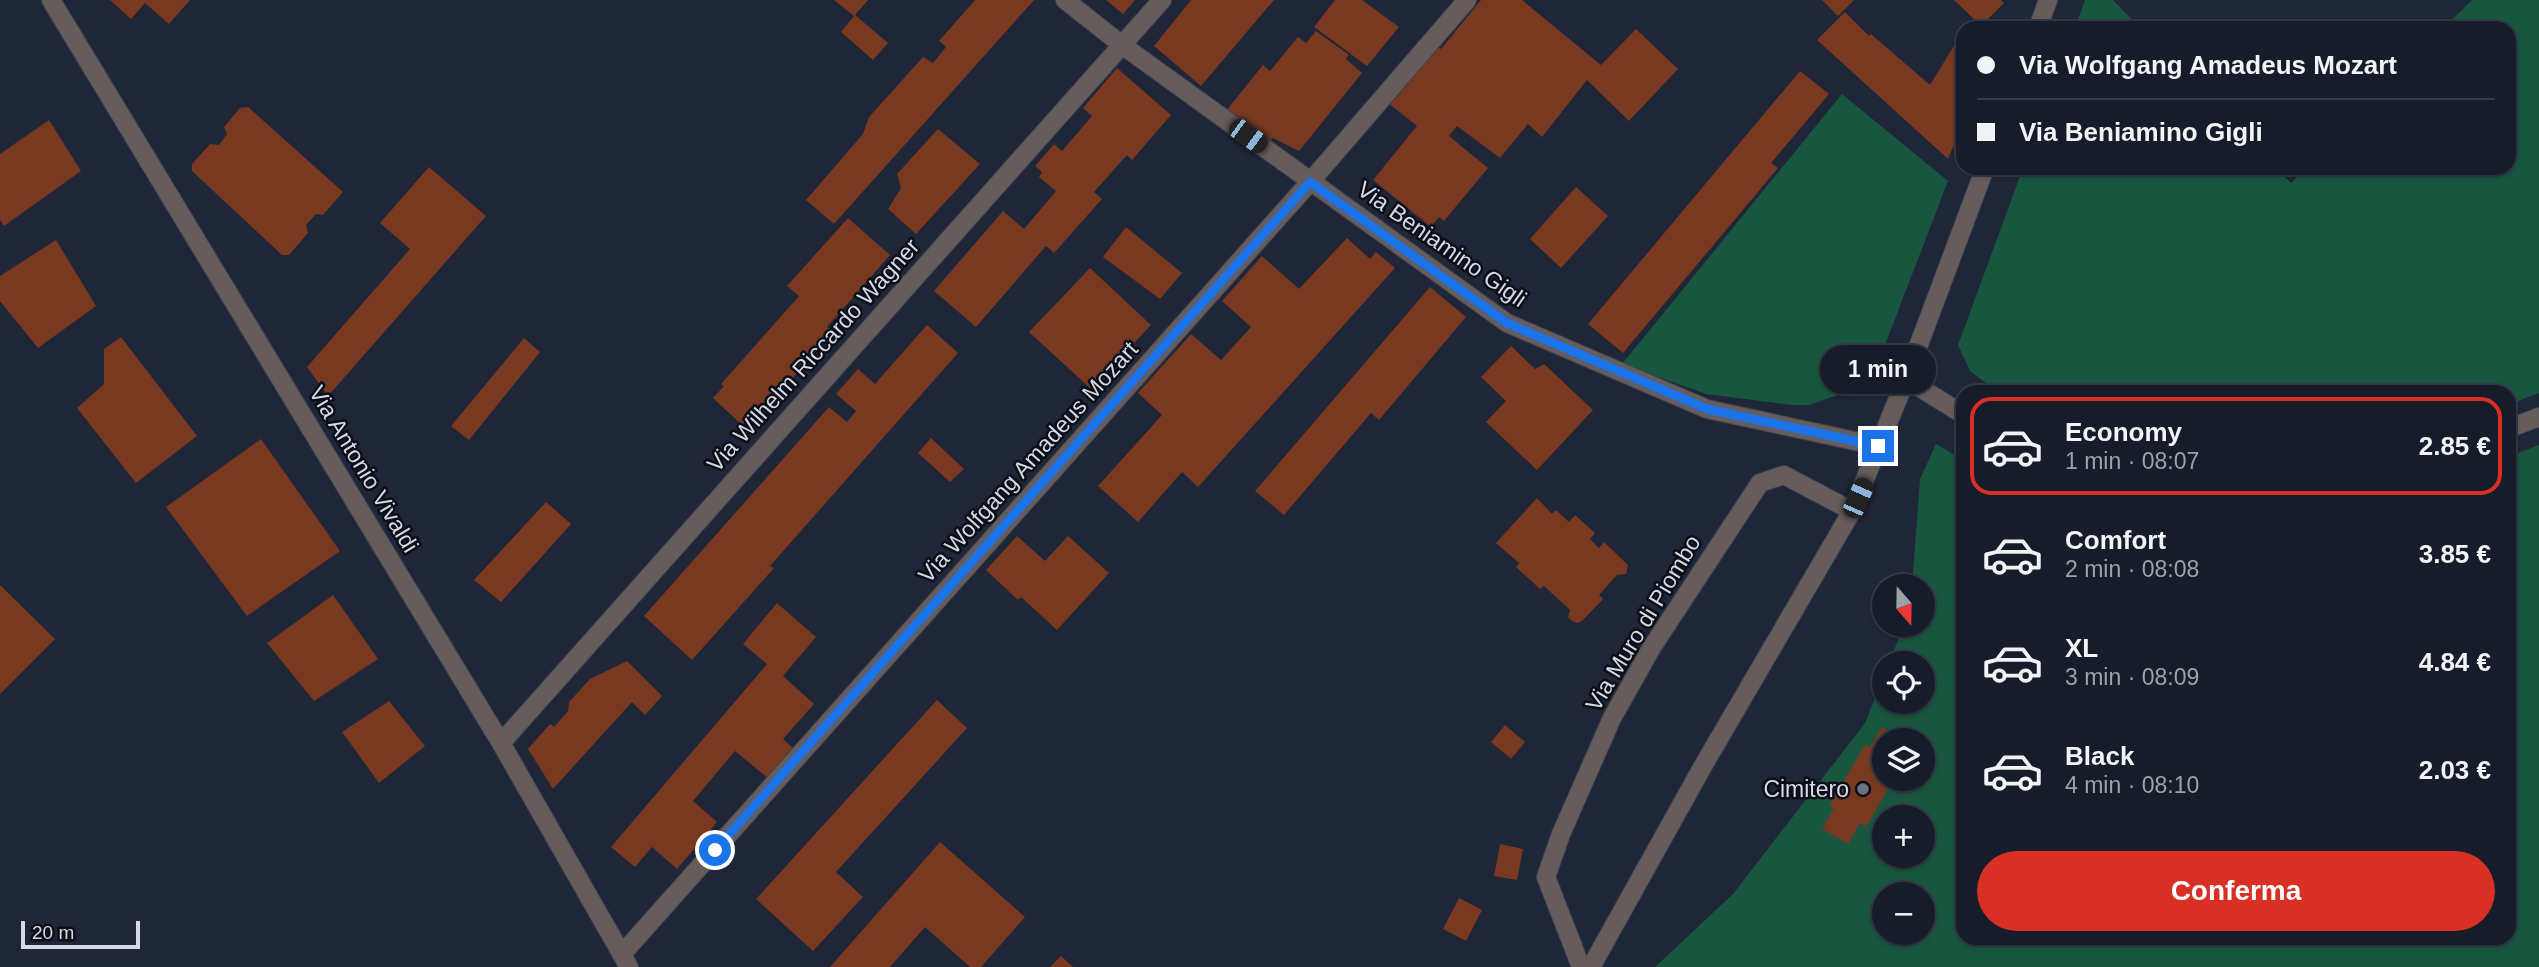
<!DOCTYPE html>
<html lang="it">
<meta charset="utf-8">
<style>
:root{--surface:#161c29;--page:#232935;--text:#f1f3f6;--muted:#9ea1a8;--line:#353a46;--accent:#d93025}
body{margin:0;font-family:Arial,sans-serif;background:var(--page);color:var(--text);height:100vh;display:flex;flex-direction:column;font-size:26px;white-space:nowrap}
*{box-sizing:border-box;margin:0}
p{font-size:23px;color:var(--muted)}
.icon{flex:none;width:38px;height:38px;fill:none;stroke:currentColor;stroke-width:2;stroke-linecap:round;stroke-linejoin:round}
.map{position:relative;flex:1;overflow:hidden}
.sheet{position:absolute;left:1956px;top:385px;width:560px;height:560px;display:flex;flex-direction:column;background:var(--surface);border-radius:21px;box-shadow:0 2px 5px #0004,0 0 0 2px var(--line)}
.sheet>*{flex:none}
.top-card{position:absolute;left:1956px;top:21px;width:560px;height:154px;border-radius:21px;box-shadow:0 2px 5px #0004,0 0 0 2px var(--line);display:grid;align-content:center;height:154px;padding:0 21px;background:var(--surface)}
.needle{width:46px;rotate:160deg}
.fabs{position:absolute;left:1872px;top:574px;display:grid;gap:14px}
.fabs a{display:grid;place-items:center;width:63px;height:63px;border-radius:50%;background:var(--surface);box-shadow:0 2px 5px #0004,0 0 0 2px var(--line);font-size:35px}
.scale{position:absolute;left:21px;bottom:18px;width:119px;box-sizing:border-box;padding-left:7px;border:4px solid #d5dae6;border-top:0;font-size:19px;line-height:24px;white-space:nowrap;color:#d5dae6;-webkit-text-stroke:5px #0c0f17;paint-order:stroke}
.end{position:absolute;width:32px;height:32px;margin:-16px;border:9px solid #1a73e8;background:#fff;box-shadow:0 0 0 4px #fff}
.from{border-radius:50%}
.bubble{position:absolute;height:49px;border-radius:24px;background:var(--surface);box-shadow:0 2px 5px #0004,0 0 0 2px var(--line);font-size:23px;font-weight:600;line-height:49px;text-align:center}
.car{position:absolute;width:21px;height:42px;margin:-21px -10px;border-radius:9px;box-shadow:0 0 5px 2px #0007;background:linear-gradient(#222 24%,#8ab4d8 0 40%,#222 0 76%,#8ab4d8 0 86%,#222 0)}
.top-card b{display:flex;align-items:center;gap:24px;height:66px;font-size:26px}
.top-card b+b{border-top:2px solid var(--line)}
.top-card i{width:18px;height:18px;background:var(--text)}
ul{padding:12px 0 0;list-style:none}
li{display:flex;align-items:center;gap:21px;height:98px;margin:0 14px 10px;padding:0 7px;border:4px solid transparent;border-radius:21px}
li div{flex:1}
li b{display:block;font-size:26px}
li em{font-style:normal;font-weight:600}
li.current{border-color:var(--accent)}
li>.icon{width:63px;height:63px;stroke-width:1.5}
.cta{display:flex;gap:14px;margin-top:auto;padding:14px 21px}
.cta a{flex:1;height:80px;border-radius:42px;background:var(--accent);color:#fff;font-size:28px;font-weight:600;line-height:80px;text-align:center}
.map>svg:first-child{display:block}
</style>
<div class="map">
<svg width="2539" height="967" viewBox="0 0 2539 967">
<rect width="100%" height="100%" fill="#1e2637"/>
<path fill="#18563f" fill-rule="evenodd" d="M 2085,0 L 2113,0 L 2140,28 L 2075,28 Z
M 2472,0 L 2539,0 L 2539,393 L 2510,404 L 2510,392 L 1998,392 L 1970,371 L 1958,345 L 2023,168 L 2276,168 L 2291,183 L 2306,168 L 2510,168 L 2510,28 L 2444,28 Z
M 1842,94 L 1948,181 L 1870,384 L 1809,405 L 1792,405 L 1706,394 L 1622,364 Z
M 1936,444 L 1963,460 L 1964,938 L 2510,938 L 2510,456 L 2539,445 L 2539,967 L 1655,967 L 1733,894 L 1865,723 L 1885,673 L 1885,702 L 1923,702 L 1923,663 L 1889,663 L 1904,625 L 1923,625 L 1923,586 L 1912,586 L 1920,479 ZM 1885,740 L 1923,740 L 1923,779 L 1885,779 ZM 1885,817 L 1923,817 L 1923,856 L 1885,856 ZM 1885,894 L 1923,894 L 1923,933 L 1885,933 Z"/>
<path fill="#793820" d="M 110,0 L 190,0 L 169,24 L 145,3 L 131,19 Z
M 834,0 L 868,0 L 855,15 L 888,43 L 873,60 L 841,32 L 854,16 Z
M 975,0 L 1034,0 L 834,224 L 806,200 L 863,134 L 869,117 L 923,57 L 933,63 L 946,47 L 939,41 Z
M 1106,0 L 1135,0 L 1123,14 Z
M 1191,0 L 1274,0 L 1201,86 L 1154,46 Z
M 1335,0 L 1362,0 L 1399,27 L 1367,66 L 1314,27 Z
M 1481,0 L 1522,0 L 1601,65 L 1636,29 L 1678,69 L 1629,121 L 1587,80 L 1542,137 L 1528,124 L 1500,158 L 1457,126 L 1449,136 L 1488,168 L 1444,221 L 1439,217 L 1431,227 L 1373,180 L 1417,126 L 1387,102 L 1435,44 L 1441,49 Z
M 1822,0 L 1854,0 L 1838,16 Z
M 1954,0 L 2001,0 L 2004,3 L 1981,26 Z
M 1845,12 L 1869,36 L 1871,34 L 1930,85 L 1960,36 L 1964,39 L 1964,121 L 1948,159 L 1817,40 Z
M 1316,31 L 1349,55 L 1346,59 L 1362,73 L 1299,151 L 1273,138 L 1267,145 L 1226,111 L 1263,65 L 1270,71 L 1298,37 L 1306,43 Z
M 1117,68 L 1171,115 L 1132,160 L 1127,155 L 1094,192 L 1102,199 L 1054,253 L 1046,246 L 976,327 L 934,291 L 1003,211 L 1024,229 L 1056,191 L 1039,177 L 1042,172 L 1035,166 L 1054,144 L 1062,151 L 1092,116 L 1083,108 Z
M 1800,71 L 1829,94 L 1771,163 L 1778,168 L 1623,353 L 1588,324 Z
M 248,107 L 343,192 L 323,215 L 316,214 L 306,225 L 308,233 L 289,255 L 282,255 L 192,171 L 192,164 L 210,144 L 219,145 L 227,134 L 224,127 L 240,108 Z
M 49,120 L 81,171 L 4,226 L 0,220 L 0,154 Z
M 938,129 L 980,164 L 916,234 L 888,209 L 901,188 L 897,174 Z
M 429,167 L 486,216 L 328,396 L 307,367 L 410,249 L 380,223 Z
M 1576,187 L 1608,216 L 1561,268 L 1530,239 Z
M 848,218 L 890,255 L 827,327 L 833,332 L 759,416 L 754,411 L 742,425 L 713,398 L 724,386 L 721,384 L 799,296 L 787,286 Z
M 1126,227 L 1182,273 L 1160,299 L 1103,257 Z
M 1347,238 L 1370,259 L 1376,252 L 1395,268 L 1198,487 L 1182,472 L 1138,522 L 1098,486 L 1162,415 L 1138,393 L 1191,334 L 1221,360 L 1251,327 L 1222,301 L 1262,256 L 1299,289 Z
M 56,240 L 96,306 L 38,348 L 0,301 L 0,276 Z
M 1090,268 L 1151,325 L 1091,389 L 1029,332 Z
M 1430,287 L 1466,317 L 1379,420 L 1371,413 L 1284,515 L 1255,491 Z
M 927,325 L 958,353 L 770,566 L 774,568 L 692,660 L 644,616 L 829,407 L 847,422 L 856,411 L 836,394 L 858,369 L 875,384 Z
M 121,337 L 197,436 L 136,483 L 77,408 L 104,384 L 104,349 Z
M 524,338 L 540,352 L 469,440 L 451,426 Z
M 1511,346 L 1535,369 L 1544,364 L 1593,410 L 1537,470 L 1486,422 L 1506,401 L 1481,377 Z
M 931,438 L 964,469 L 950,482 L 918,453 Z
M 261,439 L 340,551 L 247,616 L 166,507 Z
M 1537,498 L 1552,514 L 1556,510 L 1569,522 L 1575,515 L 1595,533 L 1590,539 L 1599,548 L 1604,542 L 1628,565 L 1626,574 L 1617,575 L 1599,595 L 1603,599 L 1582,621 L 1577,623 L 1572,621 L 1568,617 L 1570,610 L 1544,586 L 1540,589 L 1516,567 L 1519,563 L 1496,543 Z
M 546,502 L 571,524 L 501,602 L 474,580 Z
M 1017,536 L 1045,561 L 1068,536 L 1109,573 L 1057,630 L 1021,597 L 1018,600 L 986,570 Z
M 0,585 L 55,639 L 0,694 Z
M 333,595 L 378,659 L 314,701 L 267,643 Z
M 777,603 L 816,637 L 783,676 L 814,704 L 783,739 L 796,751 L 770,780 L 735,751 L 693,801 L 717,822 L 677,869 L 652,847 L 635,867 L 611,847 L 767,664 L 743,644 Z
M 627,661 L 662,696 L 645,715 L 632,702 L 553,789 L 528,749 L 550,724 L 554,727 L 568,711 L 569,702 L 590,679 Z
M 937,700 L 967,728 L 836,872 L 863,897 L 813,951 L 756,899 Z
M 389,701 L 425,746 L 379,783 L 342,732 Z
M 1505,725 L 1525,742 L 1511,759 L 1491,742 Z
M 1882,727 L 1905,740 L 1885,740 L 1885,779 L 1894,779 L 1866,827 L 1860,823 L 1848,844 L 1822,829 L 1834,808 L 1829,806 L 1833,799 L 1865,745 L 1870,747 Z
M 940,842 L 1025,917 L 981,967 L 970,967 L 925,927 L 890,967 L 830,967 Z
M 1500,844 L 1523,849 L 1517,880 L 1494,876 Z
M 1459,898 L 1482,910 L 1466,941 L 1443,929 Z
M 1061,956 L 1073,967 L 1050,967 Z"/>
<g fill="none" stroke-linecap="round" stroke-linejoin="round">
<g stroke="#3b4353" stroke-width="20">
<path id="minor" d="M 51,0 L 501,743 L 629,967
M 1065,0 L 1122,45 L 1507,323 L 1707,409 L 1878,446
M 501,743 L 1162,0
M 622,954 L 1310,182 L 1467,0
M 1581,967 L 1546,877 L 1561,834 L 1612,718 L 1652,647 L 1760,483 L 1784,475 L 1852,511"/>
</g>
<g stroke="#3b4353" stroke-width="20">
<path id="tertiary" d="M 2038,28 L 2048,0
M 1906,379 L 1964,415
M 2510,428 L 2539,417
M 1591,967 L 1703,766 L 1852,511 L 1906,379 L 1985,168"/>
</g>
<use href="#minor" stroke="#675c5c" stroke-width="18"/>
<use href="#tertiary" stroke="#675c5c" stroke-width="18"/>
</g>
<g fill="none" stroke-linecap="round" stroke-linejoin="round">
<path stroke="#1a73e8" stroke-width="9" d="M 715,850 L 1310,182 L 1507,323 L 1707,409 L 1878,446"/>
</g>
<circle fill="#6b7280" stroke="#0c0f17" stroke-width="2.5" cx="1863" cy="789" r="7"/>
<g text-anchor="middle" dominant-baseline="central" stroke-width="5" stroke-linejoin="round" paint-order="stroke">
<g font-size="23" fill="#d5dae6" stroke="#0c0f17">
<text transform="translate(1442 244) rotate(35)">Via Beniamino Gigli</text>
<text transform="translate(813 355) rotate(-48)">Via Wilhelm Riccardo Wagner</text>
<text transform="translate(1028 462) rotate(-48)">Via Wolfgang Amadeus Mozart</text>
<text transform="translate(364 469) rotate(59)">Via Antonio Vivaldi</text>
<text transform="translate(1643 623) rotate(-59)">Via Muro di Piombo</text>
</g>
<g font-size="23" fill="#d5dae6" stroke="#0c0f17" text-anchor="end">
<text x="1849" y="789">Cimitero</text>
</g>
</g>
</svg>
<div class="fabs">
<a><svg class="needle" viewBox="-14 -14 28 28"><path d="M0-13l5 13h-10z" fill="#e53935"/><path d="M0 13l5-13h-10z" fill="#9ea1a8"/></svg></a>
<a><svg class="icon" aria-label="locate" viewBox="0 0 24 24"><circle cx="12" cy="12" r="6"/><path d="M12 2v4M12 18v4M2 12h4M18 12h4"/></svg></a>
<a><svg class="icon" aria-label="layers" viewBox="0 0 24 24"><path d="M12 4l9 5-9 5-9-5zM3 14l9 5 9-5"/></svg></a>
<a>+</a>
<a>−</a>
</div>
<div class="scale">20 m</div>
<i class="end from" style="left:715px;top:850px"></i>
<i class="end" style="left:1878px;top:446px"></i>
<div class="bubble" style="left:1820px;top:345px;width:116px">1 min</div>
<i class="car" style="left:1248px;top:136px;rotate:126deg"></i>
<i class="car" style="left:1858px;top:498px;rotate:24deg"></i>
<div class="top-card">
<b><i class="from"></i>Via Wolfgang Amadeus Mozart</b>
<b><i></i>Via Beniamino Gigli</b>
</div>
<section class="sheet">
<ul>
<li class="current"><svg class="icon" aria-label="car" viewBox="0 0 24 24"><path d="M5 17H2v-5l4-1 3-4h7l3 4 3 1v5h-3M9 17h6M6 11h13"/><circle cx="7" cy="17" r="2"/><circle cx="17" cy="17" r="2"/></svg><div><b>Economy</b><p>1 min · 08:07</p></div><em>2.85 €</em></li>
<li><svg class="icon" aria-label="car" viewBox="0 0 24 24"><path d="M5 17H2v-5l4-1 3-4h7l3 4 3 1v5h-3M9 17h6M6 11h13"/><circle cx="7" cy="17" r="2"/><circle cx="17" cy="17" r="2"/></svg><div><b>Comfort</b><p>2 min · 08:08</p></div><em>3.85 €</em></li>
<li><svg class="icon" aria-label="car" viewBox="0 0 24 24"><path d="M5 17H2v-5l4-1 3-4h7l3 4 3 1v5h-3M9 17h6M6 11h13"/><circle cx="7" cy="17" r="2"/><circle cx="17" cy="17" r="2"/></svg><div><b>XL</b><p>3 min · 08:09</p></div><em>4.84 €</em></li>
<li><svg class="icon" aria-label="car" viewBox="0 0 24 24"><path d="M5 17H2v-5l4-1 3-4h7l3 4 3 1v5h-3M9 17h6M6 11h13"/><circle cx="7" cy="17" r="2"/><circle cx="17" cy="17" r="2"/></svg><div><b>Black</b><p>4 min · 08:10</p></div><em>2.03 €</em></li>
</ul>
<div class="cta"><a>Conferma</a></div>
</section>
</div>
